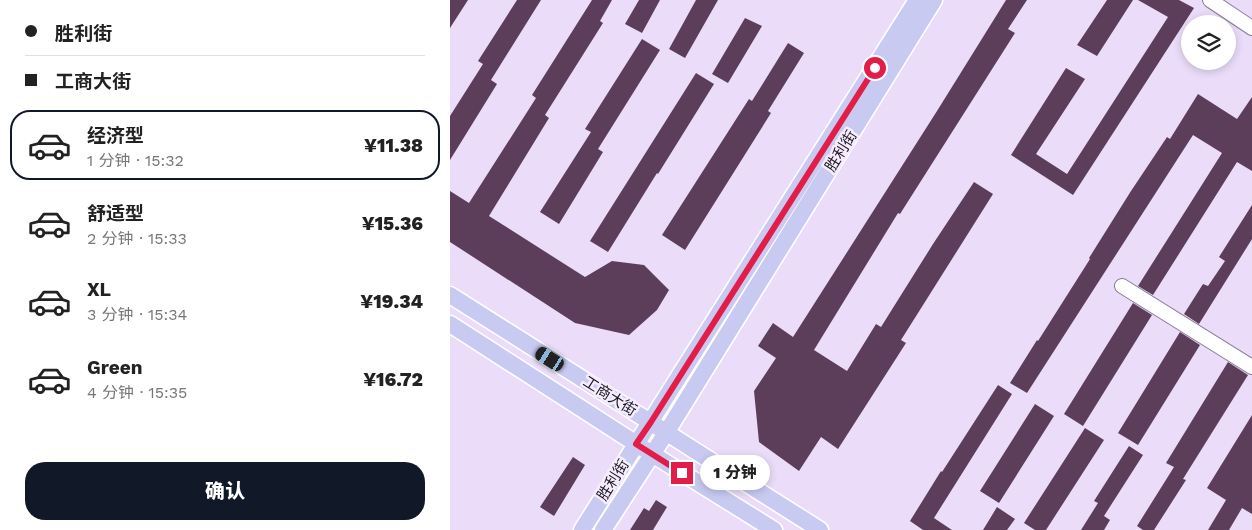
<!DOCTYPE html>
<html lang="zh">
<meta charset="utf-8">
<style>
:root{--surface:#fff;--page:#f2f2f2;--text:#222;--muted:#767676;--line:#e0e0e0;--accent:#111827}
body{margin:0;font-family:"Work Sans","Noto Sans SC",sans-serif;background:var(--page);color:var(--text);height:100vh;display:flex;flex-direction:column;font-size:19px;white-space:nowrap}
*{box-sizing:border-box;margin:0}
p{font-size:16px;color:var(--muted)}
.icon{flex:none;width:28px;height:28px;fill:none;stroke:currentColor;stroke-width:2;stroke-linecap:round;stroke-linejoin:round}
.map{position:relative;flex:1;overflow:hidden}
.sheet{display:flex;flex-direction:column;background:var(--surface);width:450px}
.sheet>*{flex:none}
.guide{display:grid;align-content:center;height:110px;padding:0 25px;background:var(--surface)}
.tools{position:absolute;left:731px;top:15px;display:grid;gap:10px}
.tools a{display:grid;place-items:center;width:55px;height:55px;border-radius:50%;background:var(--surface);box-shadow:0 2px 8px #0003;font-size:25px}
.end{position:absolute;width:22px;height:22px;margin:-11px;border:6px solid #e11d48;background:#fff;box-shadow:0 0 0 2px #fff}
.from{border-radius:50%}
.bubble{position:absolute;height:35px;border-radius:18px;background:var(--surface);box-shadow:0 2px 8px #0003;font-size:16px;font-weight:800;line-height:35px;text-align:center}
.car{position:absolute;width:15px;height:30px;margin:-15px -8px;border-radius:6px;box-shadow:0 0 4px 1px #0007;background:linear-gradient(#222 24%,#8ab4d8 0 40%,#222 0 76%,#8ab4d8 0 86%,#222 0)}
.guide b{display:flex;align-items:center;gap:18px;height:48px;font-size:19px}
.guide b+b{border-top:1px solid var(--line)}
.guide i{width:12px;height:12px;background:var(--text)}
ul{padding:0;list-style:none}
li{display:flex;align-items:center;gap:15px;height:70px;margin:0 10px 8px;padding:0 15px;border:2px solid transparent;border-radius:20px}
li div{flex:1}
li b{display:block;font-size:19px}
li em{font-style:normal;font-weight:800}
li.current{border-color:var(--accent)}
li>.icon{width:45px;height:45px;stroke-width:1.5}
.primary-button{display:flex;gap:10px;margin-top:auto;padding:10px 25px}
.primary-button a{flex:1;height:58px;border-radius:20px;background:var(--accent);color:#fff;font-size:20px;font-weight:800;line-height:58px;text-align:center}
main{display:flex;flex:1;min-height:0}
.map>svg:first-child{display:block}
</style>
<main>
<section class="sheet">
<div class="guide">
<b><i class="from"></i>胜利街</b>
<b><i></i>工商大街</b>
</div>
<ul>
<li class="current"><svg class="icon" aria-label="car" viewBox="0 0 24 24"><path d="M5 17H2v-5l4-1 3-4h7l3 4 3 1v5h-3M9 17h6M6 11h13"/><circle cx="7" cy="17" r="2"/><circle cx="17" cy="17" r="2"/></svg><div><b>经济型</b><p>1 分钟 · 15:32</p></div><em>¥11.38</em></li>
<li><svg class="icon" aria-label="car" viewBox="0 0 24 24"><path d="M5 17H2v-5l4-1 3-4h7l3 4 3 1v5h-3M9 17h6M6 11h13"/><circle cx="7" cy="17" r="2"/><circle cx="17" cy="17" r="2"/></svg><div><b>舒适型</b><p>2 分钟 · 15:33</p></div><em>¥15.36</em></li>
<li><svg class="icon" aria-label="car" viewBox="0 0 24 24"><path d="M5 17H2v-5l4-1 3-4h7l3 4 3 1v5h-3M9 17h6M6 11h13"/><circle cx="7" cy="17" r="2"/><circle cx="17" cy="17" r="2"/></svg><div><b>XL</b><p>3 分钟 · 15:34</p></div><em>¥19.34</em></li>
<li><svg class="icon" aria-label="car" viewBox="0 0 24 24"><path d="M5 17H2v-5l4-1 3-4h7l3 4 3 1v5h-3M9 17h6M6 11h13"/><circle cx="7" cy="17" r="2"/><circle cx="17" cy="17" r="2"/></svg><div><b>Green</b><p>4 分钟 · 15:35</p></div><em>¥16.72</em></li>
</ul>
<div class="primary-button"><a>确认</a></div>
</section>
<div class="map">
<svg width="802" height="530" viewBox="0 0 802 530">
<rect width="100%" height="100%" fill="#ebddfa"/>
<path fill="#5d3e5a" d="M 0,0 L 18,0 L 0,28 Z
M 67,0 L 91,0 L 41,80 L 47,84 L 0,160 L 0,116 L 33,64 L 28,61 Z
M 142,0 L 162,0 L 150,21 L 153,23 L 95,115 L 99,118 L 39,216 L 135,277 L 162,261 L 194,265 L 219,290 L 207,310 L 179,335 L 125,323 L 0,242 L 0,191 L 19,203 L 86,98 L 82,95 Z
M 189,0 L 210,0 L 192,33 L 175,24 Z
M 246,0 L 268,0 L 235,58 L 219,49 Z
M 556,0 L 577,0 L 558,29 L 565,33 L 450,214 L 448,213 L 364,350 L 397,371 L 426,324 L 431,327 L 483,244 L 524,182 L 543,194 L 451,340 L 456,343 L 388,449 L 371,437 L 349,471 L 309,442 L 304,391 L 326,358 L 308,346 L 323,323 L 343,337 L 487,111 Z
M 657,0 L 683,0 L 647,56 L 627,45 Z
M 688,0 L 729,0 L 744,8 L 623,195 L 561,155 L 616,68 L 635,79 L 586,154 L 617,174 L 718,17 Z
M 295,18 L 312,26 L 278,83 L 262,74 Z
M 192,39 L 210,50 L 148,149 L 153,152 L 109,224 L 90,212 L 141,132 L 135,129 Z
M 338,43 L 354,53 L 318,111 L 321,113 L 235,250 L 212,235 L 299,99 L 302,101 Z
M 246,73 L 264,84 L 208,174 L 207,173 L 158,252 L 140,241 Z
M 748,94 L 787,119 L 802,97 L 802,171 L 787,162 L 703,295 L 688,286 L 772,153 L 743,135 L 577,393 L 560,383 L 587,340 L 588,341 L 640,259 L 639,258 L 681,191 L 717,137 L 720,139 Z
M 802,205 L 802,239 L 749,324 L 734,314 L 753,284 L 758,286 L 775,261 L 769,257 Z
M 683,303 L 702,315 L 633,426 L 614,414 Z
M 730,332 L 750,345 L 688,445 L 668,433 Z
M 778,362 L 798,375 L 733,479 L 736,480 L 704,530 L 693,530 L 687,526 L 724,467 L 716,463 Z
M 548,385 L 562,394 L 484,518 L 502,530 L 473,530 L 460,521 L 491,471 L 492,472 Z
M 585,404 L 604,416 L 549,503 L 530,491 Z
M 802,415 L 802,514 L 792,508 L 779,530 L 758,530 L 776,500 L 757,488 Z
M 635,428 L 654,440 L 596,530 L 585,530 L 574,523 Z
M 679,446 L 693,455 L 654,516 L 660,520 L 654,530 L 631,530 L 648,503 L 644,501 Z
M 123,457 L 135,465 L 104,516 L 90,507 Z
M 206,500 L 217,507 L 203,530 L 180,530 L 194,508 L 199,511 Z
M 547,507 L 565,519 L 557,530 L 533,530 Z"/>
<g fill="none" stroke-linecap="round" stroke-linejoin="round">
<g stroke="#887c96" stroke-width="16">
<path id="minor" d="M 760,0 L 802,28
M 672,286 L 802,367"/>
</g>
<g stroke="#fff" stroke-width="19">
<path id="major" d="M 0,295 L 370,530
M 0,324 L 202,454 L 324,530
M 132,530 L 467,0
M 153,530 L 216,433 L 484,0"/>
</g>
<use href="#minor" stroke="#fff" stroke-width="14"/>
<use href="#major" stroke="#c9caf2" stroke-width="16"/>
</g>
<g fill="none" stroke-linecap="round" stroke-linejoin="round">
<path stroke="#e11d48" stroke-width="6" d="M 232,473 L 186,444 L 201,422 L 425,68"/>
</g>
<g text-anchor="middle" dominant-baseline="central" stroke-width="5" stroke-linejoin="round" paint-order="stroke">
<g font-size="15" fill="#1b1620" stroke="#f5edfe">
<text transform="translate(391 151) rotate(-58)">胜利街</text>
<text transform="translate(160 396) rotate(32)">工商大街</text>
<text transform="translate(163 480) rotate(-58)">胜利街</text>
</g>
</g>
</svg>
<div class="tools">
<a><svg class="icon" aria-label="layers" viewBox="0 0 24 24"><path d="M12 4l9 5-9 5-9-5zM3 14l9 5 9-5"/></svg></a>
</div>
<i class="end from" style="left:425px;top:68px"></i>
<i class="end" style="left:232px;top:473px"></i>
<div class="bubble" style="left:250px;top:455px;width:70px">1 分钟</div>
<i class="car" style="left:100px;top:359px;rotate:302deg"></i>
</div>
</main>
